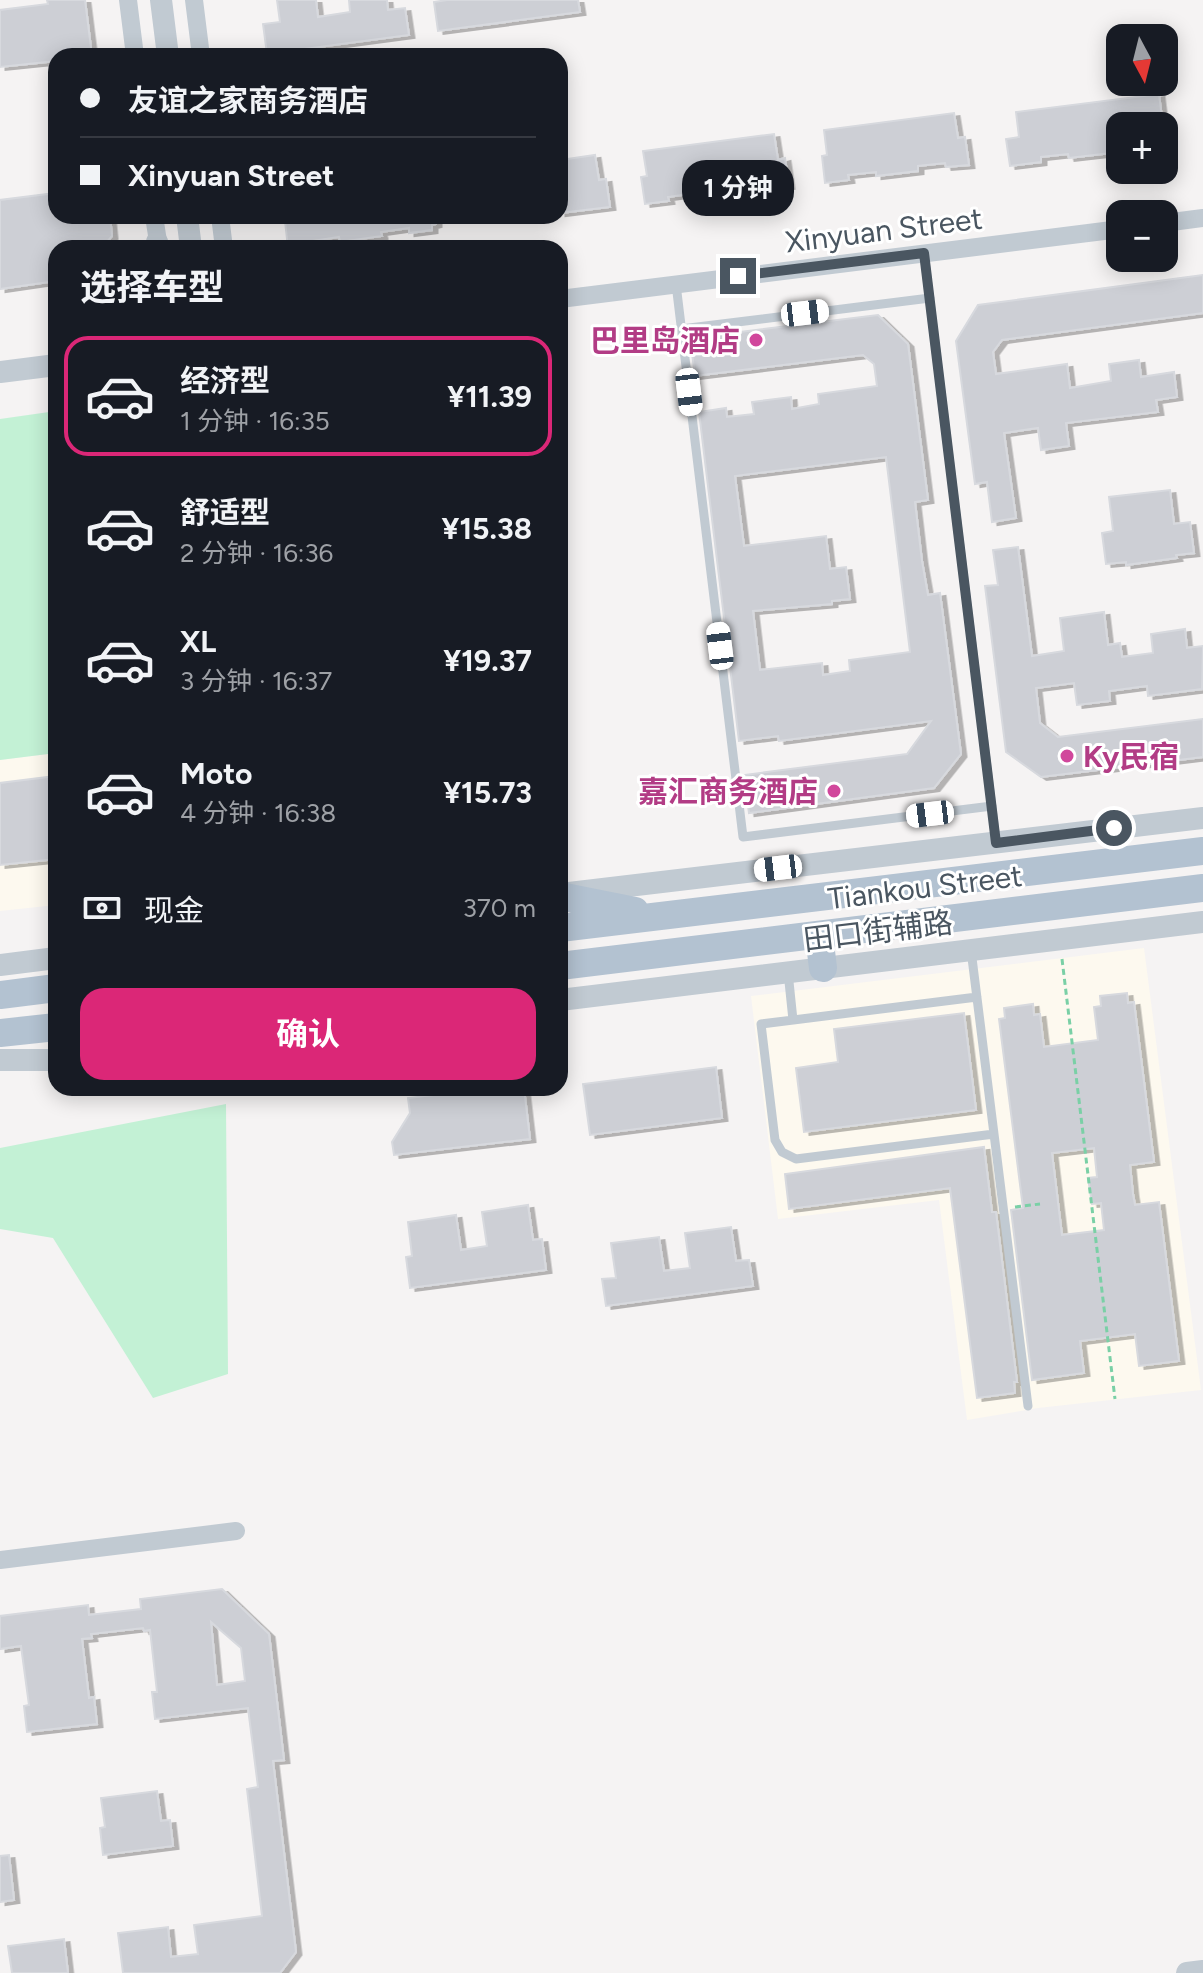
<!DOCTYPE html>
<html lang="zh">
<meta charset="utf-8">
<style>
:root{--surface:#171b24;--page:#20242c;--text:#f1f3f6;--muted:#9ea1a6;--line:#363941;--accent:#db2777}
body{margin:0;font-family:Figtree,"Noto Sans SC",sans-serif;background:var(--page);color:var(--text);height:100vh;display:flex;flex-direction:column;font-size:30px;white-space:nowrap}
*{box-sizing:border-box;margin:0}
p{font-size:26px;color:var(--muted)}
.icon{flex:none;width:44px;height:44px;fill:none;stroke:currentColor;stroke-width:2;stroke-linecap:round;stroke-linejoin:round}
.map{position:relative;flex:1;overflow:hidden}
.details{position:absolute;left:48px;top:240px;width:520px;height:856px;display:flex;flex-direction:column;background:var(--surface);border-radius:24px;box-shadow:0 4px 20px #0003}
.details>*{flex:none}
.hud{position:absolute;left:48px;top:48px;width:520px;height:176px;border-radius:24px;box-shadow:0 4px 20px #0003;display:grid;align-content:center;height:176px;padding:0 32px;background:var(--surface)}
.needle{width:52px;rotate:173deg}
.controls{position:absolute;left:1106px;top:24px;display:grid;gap:16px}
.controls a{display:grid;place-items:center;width:72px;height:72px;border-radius:16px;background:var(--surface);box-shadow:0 4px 20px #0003;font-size:40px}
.end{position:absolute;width:36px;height:36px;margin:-18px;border:10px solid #4a5661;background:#fff;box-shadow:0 0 0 4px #fff}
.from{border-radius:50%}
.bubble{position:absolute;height:56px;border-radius:24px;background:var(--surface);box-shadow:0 4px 20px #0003;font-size:26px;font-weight:700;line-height:56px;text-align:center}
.car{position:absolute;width:24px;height:48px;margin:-24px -12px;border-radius:10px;box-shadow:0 0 6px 2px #0007;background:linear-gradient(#fff 24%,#345 0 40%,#fff 0 76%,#345 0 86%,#fff 0)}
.hud b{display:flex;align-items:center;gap:28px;height:76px;font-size:30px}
.hud b+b{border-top:2px solid var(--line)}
.hud i{width:20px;height:20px;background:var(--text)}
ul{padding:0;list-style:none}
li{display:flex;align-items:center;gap:24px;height:120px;margin:0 16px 12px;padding:0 16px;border:4px solid transparent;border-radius:24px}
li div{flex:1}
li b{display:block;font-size:30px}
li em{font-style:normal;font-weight:700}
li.selected{border-color:var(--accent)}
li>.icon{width:72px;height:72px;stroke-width:1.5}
h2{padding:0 32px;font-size:36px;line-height:96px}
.pay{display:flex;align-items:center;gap:20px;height:88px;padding:0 32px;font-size:30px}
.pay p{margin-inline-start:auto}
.cta{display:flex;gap:16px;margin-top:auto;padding:16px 32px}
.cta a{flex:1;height:92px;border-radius:24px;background:var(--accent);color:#fff;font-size:32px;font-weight:700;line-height:92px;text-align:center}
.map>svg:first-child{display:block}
</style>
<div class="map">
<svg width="1203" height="1973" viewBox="0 0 1203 1973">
<defs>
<filter id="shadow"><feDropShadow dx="5.5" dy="3" stdDeviation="0" flood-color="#0004"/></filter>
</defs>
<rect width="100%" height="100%" fill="#f5f3f3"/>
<path fill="#fdf9ef" d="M 56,753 L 56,905 L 0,911 L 0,760 Z
M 1144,948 L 1201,1390 L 1038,1408 L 967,1420 L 939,1200 L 778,1219 L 751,996 Z"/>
<path fill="#c3f1d5" d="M 56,411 L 56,753 L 0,760 L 0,419 Z
M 226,1104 L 228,1374 L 153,1398 L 53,1238 L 0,1229 L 0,1148 Z"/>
<path fill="#cdcfd5" stroke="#d7d9de" stroke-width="2" fill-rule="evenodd" filter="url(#shadow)" d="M 47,0 L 85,0 L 92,56 L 56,56 L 56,61 L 0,67 L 0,10 L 48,4 Z
M 277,0 L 316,0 L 318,17 L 350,12 L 349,0 L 387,0 L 388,10 L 405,8 L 409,35 L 267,54 L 263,24 L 280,22 Z
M 447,0 L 578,0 L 580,12 L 438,31 L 434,2 Z
M 1159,94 L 1163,126 L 1120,126 L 1120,147 L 1111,149 L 1111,153 L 1069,158 L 1068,154 L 1041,157 L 1041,162 L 1010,166 L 1006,139 L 1019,137 L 1016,112 Z
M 954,113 L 958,138 L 965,137 L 969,165 L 946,167 L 945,163 L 918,166 L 918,171 L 876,176 L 876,172 L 848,175 L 849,180 L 825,183 L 822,156 L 827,155 L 824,130 Z
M 774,134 L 778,160 L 785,158 L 789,186 L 766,189 L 765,184 L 738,188 L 738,193 L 696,198 L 696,193 L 668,197 L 669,201 L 645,204 L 641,177 L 647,176 L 643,151 Z
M 595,155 L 599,180 L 606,179 L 610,207 L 560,213 L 560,160 Z
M 56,193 L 56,216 L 110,216 L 112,236 L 102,248 L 56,248 L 56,281 L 0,289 L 0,200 Z
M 289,216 L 436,216 L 436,224 L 432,225 L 432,230 L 409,233 L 409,228 L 381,232 L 382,236 L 340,242 L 339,237 L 312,241 L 312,245 L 288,248 L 285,221 L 290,220 Z
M 1203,275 L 1203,313 L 1002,340 L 993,352 L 996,374 L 1067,364 L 1070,388 L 1111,381 L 1109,364 L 1139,360 L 1141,377 L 1174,372 L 1177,397 L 1156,400 L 1158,412 L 1066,423 L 1069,446 L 1041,450 L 1038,428 L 1004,433 L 1016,518 L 992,522 L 987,482 L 975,484 L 956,341 L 978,305 Z
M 878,315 L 908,344 L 928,500 L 915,502 L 922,561 L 928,595 L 940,593 L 961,754 L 934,788 L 749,813 L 744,775 L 907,754 L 931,721 L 779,741 L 778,736 L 739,741 L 699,412 L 726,408 L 727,417 L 754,414 L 752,402 L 791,397 L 792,409 L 819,404 L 818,394 L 877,386 L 874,364 L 863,355 L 695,376 L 690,338 ZM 886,457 L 910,652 L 849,660 L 850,671 L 823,675 L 822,663 L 760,670 L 753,611 L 832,604 L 832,601 L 850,599 L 846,567 L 830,569 L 826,536 L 744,546 L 735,476 Z
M 1170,490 L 1174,524 L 1190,522 L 1194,553 L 1176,555 L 1177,558 L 1126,565 L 1126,562 L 1106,564 L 1102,533 L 1113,531 L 1109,497 Z
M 1018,547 L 1032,656 L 1064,651 L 1060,618 L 1104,612 L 1108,645 L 1120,643 L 1122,657 L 1153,653 L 1151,634 L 1185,629 L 1187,648 L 1203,646 L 1202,689 L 1148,696 L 1147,686 L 1109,691 L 1110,701 L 1077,705 L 1074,683 L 1036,688 L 1040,723 L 1058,737 L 1203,719 L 1203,757 L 1041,777 L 1006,752 L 985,586 L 998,585 L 993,550 Z
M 56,776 L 56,859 L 0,865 L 0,783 Z
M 1127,993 L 1128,1003 L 1134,1002 L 1154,1162 L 1130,1165 L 1133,1194 L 1135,1205 L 1159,1202 L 1179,1361 L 1139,1366 L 1135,1334 L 1080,1341 L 1084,1373 L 1032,1380 L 1011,1210 L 1023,1208 L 999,1019 L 1005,1018 L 1004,1008 L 1033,1004 L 1034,1015 L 1040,1014 L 1044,1047 L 1098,1040 L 1094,1007 L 1101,1006 L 1100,996 ZM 1094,1148 L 1097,1177 L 1088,1178 L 1092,1204 L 1101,1203 L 1104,1230 L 1062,1235 L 1052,1153 Z
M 964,1013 L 976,1110 L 804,1132 L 796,1068 L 838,1062 L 834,1029 Z
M 716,1067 L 722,1118 L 590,1135 L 583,1084 Z
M 493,1088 L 524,1088 L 530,1139 L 394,1155 L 392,1142 L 410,1113 L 408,1098 Z
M 984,1147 L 992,1212 L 996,1212 L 1017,1382 L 1014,1382 L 1015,1393 L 977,1398 L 950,1188 L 789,1209 L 785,1174 Z
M 528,1205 L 533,1240 L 542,1239 L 546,1270 L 410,1288 L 406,1257 L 412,1256 L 408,1222 L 456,1215 L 461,1250 L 487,1246 L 482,1212 Z
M 731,1227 L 736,1261 L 749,1260 L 753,1286 L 606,1306 L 602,1279 L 616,1278 L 611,1243 L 659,1237 L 664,1271 L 690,1268 L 685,1233 Z
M 222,1589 L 269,1634 L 284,1760 L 273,1761 L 296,1952 L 280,1973 L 123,1973 L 118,1933 L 168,1927 L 171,1957 L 198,1954 L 194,1925 L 262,1916 L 247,1789 L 258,1787 L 248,1708 L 155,1719 L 152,1692 L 157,1692 L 150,1630 L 144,1631 L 143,1628 L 91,1634 L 92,1638 L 82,1639 L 89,1698 L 94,1697 L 97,1724 L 27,1732 L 24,1706 L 29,1705 L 21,1646 L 0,1649 L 0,1616 L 88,1605 L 89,1615 L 141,1609 L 140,1599 ZM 211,1622 L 241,1648 L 245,1681 L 217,1685 Z
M 157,1791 L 161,1821 L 170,1820 L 173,1846 L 103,1855 L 100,1828 L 105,1827 L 101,1798 Z
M 9,1855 L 14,1900 L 0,1902 L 0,1856 Z
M 64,1939 L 68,1973 L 12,1973 L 8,1946 Z"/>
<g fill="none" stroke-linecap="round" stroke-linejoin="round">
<path stroke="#7ad0a6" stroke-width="3" stroke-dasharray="6 4" stroke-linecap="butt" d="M 1062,959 L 1115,1399
M 1015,1207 L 1040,1204"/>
<path stroke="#c1cad2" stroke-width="9" d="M 924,253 L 996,841
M 676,284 L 743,837 L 992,806
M 681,329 L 930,298
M 971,950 L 1028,1406
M 788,972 L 793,1020
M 977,997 L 761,1024 L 775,1140 L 782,1152 L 796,1159 L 994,1134"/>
<path stroke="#c1cad2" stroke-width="18" d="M 128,0 L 135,56
M 194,0 L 201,56
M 154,216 L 159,248
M 220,216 L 224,248
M 1164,223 L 1203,218
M 560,299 L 1120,229
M 0,1560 L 236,1531"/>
<path stroke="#c1cad2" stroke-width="22" d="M 161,0 L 168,56
M 187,216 L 191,248
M 156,248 L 157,242
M 0,372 L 56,365
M 569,893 L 1203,818
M 0,965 L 56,958
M 560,1000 L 1203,922
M 0,1060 L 56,1060
M 1187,1973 L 1203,1971"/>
<path stroke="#b3c2d1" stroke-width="28" d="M 560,896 L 635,911
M 560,928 L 1203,851
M 819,935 L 823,968
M 560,966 L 1203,888
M 0,995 L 56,988
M 0,1033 L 56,1027"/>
</g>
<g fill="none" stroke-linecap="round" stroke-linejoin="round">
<path stroke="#4a5661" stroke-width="10" d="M 738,276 L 924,253 L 996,843 L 1114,828"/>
</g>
<g fill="#d1479c" stroke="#fff" stroke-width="3">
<circle cx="756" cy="340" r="8"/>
<circle cx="1067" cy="756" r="8"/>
<circle cx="834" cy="791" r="8"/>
</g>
<g text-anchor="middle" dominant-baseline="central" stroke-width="6" stroke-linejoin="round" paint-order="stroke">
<g font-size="30" fill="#4a5661" stroke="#fff">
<text transform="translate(884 230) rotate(-7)">Xinyuan Street</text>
<text transform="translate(925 887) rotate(-7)">Tiankou Street</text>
<text transform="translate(878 931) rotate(-7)">田口街辅路</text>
</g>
<g font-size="30" font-weight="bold" fill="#b23c85" stroke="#fff" text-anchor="end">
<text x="740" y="340">巴里岛酒店</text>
<text x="1083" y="756" text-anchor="start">Ky民宿</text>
<text x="818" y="791">嘉汇商务酒店</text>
</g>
</g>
</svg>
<div class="controls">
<a><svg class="needle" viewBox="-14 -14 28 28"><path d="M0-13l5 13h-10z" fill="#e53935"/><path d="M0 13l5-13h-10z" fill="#9ea1a6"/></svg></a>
<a>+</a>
<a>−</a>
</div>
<i class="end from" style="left:1114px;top:828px"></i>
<i class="end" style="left:738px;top:276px"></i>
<div class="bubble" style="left:682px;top:160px;width:112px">1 分钟</div>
<i class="car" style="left:805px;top:313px;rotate:83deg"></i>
<i class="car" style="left:689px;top:392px;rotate:173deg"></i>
<i class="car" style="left:720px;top:646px;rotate:353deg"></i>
<i class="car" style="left:930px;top:814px;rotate:263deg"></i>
<i class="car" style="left:778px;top:868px;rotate:263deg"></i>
<div class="hud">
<b><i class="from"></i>友谊之家商务酒店</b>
<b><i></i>Xinyuan Street</b>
</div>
<section class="details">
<h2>选择车型</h2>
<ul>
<li class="selected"><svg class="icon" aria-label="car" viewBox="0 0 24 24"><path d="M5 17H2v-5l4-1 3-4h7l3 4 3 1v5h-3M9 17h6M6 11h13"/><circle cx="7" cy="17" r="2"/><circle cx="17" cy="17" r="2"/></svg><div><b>经济型</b><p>1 分钟 · 16:35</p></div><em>¥11.39</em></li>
<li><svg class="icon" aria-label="car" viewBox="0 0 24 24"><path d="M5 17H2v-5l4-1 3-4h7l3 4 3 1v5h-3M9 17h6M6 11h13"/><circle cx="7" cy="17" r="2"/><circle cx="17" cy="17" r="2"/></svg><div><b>舒适型</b><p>2 分钟 · 16:36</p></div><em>¥15.38</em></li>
<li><svg class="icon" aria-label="car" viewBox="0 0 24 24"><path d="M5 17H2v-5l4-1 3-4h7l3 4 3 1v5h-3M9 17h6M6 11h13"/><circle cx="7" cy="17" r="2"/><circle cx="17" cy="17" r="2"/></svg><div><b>XL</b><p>3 分钟 · 16:37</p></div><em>¥19.37</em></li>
<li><svg class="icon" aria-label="car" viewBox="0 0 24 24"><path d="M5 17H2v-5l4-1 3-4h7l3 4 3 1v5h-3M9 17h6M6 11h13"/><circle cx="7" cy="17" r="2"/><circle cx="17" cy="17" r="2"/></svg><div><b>Moto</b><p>4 分钟 · 16:38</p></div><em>¥15.73</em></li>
</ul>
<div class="pay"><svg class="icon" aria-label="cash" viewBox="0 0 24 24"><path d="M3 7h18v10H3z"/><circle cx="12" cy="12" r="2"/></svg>现金<p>370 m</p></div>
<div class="cta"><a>确认</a></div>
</section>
</div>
